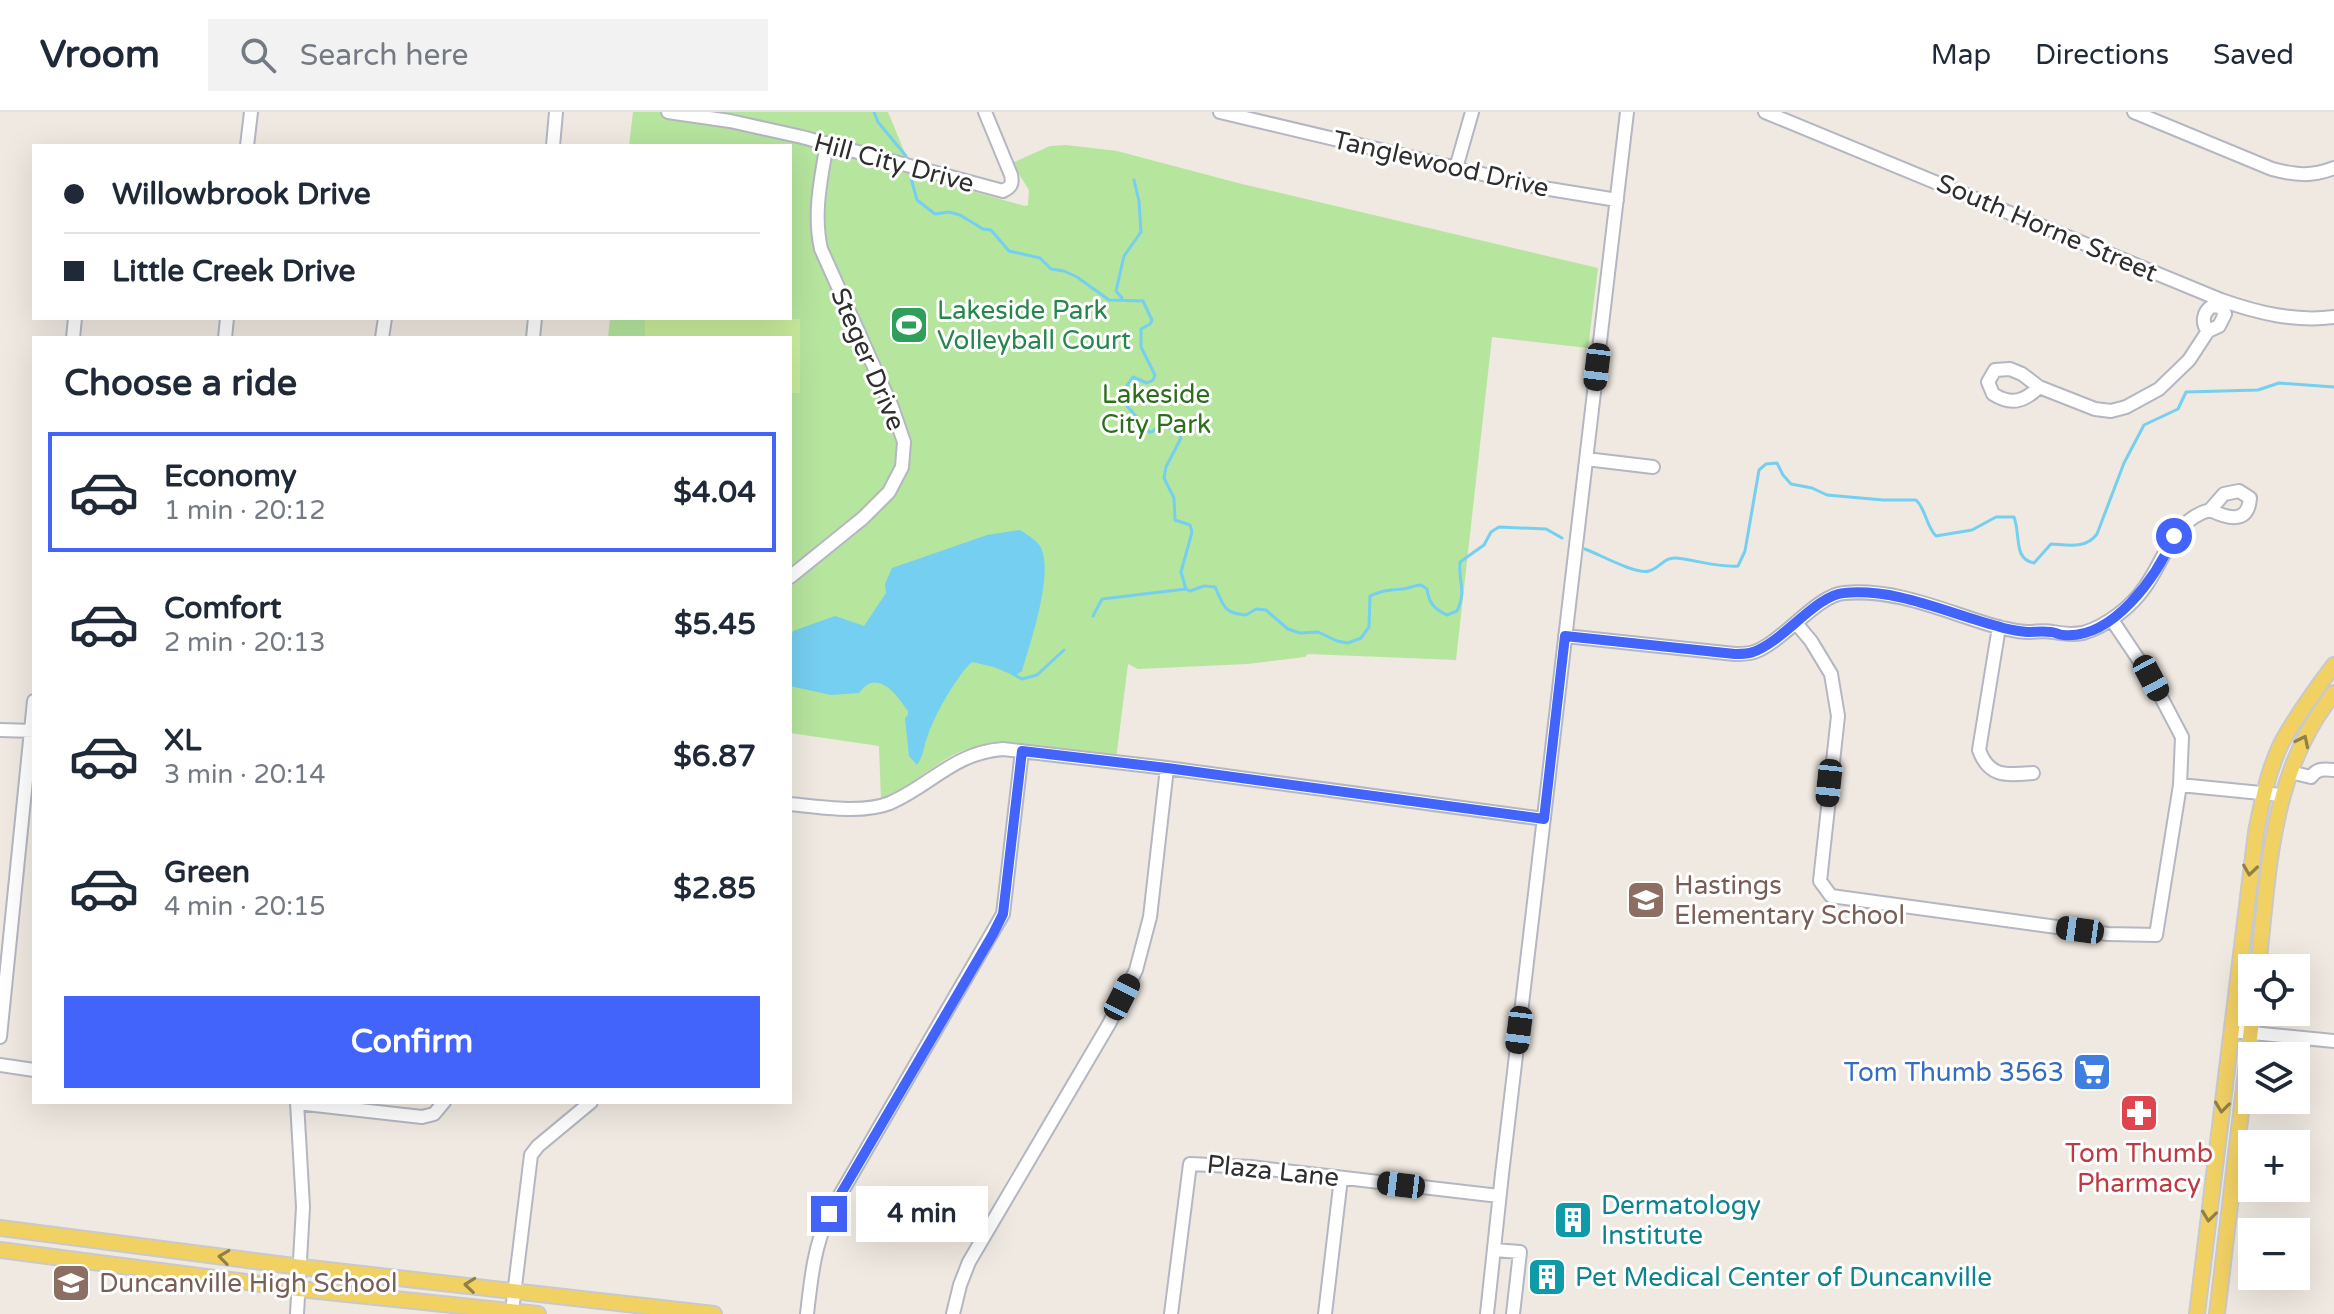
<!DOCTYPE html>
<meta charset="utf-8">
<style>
:root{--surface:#fff;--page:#f2f2f3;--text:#1f2937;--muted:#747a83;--line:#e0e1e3;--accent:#4264fb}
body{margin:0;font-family:"Varela Round",sans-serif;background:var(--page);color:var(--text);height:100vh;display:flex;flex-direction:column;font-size:30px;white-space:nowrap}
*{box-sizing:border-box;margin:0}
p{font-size:26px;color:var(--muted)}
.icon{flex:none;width:44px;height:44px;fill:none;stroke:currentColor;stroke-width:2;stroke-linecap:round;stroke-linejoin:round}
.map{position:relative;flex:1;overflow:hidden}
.side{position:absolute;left:32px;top:224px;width:760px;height:768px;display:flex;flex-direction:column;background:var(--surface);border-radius:0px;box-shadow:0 8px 32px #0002}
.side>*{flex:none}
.hud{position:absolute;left:32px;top:32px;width:760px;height:176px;border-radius:0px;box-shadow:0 8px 32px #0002;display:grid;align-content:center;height:176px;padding:0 32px;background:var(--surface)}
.buttons{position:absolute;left:2238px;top:842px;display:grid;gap:16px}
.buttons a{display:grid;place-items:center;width:72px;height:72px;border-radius:0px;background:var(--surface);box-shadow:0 8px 32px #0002;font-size:40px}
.end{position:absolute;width:36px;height:36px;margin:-18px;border:10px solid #4264fb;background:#fff;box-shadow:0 0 0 4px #fff}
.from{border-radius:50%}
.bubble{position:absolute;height:56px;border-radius:0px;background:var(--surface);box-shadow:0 8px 32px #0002;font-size:26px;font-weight:700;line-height:56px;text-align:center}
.car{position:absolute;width:24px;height:48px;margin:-24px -12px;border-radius:10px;box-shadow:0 0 6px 2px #0007;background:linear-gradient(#222 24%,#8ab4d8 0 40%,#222 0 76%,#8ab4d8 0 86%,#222 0)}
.hud b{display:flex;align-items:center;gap:28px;height:76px;font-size:30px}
.hud b+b{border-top:2px solid var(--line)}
.hud i{width:20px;height:20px;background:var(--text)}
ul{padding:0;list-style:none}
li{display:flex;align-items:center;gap:24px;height:120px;margin:0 16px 12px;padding:0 16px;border:4px solid transparent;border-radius:0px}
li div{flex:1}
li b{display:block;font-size:30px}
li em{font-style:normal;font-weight:700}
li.selected{border-color:var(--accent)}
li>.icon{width:72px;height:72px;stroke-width:1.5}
h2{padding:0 32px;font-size:36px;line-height:96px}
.action{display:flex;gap:16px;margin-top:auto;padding:16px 32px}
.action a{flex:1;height:92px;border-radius:0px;background:var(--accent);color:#fff;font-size:32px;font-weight:700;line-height:92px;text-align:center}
header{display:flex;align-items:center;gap:48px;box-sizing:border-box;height:112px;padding:0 40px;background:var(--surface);border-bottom:2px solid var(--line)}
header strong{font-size:38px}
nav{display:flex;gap:44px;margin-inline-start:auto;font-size:28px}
.search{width:560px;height:72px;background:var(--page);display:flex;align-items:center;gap:20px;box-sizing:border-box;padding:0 28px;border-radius:0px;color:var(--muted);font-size:30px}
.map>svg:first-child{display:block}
</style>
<header>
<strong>Vroom</strong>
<div class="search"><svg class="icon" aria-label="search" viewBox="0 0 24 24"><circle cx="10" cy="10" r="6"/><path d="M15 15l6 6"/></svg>Search here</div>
<nav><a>Map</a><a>Directions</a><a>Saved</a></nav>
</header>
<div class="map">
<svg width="2334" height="1202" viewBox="0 0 2334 1202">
<rect width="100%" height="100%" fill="#efe9e1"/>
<path fill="#b6e59e" d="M 633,0 L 888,0 L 914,63 L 1025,94 L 1028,93 L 1029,78 L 1012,51 L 1050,34 L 1066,33 L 1117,39 L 1242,72 L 1598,156 L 1588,236 L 1492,225 L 1456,548 L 1308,542 L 1305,545 L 1247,552 L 1138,557 L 1128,552 L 1116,647 C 1071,640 996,621 955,642 C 929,655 909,677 881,688 L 879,634 L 790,621 L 790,226 L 608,226 L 610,206 L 790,206 L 790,34 L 629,34 Z"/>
<path fill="#c9ec9a" d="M 921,197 L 928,217 L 897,229 L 889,209 Z
M 645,206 L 800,207 L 800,281 L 790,281 L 790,226 L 645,226 Z"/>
<path fill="#75cff0" d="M 1020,418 C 1026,422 1036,428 1040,434 C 1055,459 1030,532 1022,559 L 1015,564 L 994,555 L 972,550 C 958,562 934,604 928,623 C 923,635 925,641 917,653 L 909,644 L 905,606 L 908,603 L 908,599 C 897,583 877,555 859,581 L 831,583 L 790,574 L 790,528 L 793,519 L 835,504 L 864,514 L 886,481 L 885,472 L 892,456 L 987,423 Z"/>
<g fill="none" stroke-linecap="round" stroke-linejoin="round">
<path stroke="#75cff0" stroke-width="3" d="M 874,0 L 878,10 L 906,44
M 911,66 L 917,88 L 935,102 L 949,100 L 960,103 L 983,117 L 991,118 L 1009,139 L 1040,146 L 1051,157 L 1064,159 L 1077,165 L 1109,188 L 1143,189 L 1152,208 L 1150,212 L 1141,217 L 1141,235 L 1155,263 L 1153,268 L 1147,271 L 1133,265 L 1121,282 L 1123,289 L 1149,320 L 1152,320 L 1159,313 C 1167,314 1178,318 1181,326 L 1166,355 L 1164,366 L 1174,386 L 1175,408 L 1190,413 L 1192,420 L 1181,460 L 1186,477
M 1122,186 L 1116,179 L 1124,144 L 1141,120 L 1139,89 L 1134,68
M 1585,437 C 1599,442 1636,463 1649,459 C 1660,456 1664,445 1676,446 C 1696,448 1720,456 1738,454 L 1745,439 L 1759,358 L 1766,352 L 1777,351 L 1783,363 L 1791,372 L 1812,376 L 1827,383 L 1883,388 L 1916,388 C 1926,397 1926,414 1936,424 L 1972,418 L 1996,405 L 2014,405 C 2021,424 2013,447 2034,451 L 2051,432 C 2069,433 2086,437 2097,422 L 2124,351 L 2144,313 L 2178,297 L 2186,280 L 2258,278 L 2279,271 L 2334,275
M 1093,504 L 1102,487 L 1186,477 L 1190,479 L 1204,474 L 1215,475 C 1224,494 1223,501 1246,503 L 1256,497 L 1266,498 L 1288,517 L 1300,521 L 1318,520 L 1337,529 L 1348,531 L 1361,526 L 1369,515 L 1370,484 C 1384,478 1388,478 1402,477 C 1408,477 1415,473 1421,473 L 1427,477 C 1429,491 1434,497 1447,503 L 1457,499 C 1467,477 1458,471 1460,450 L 1484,433 L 1491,420 L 1499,415 L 1546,417 L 1562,426
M 1013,562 L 1022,567 L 1037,563 L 1064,538"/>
<g stroke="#b4b7c1" stroke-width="16">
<path id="minor" d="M 668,0 L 730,9 L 802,25 L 1003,79 C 1011,75 1013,72 1011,63 L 985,0
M 1220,0 L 1537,75 L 1617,88
M 1765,0 L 2221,188 C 2258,201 2295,210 2334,205
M 2134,0 L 2272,57 C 2295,63 2311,65 2334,56
M 247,34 L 251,0
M 553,34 L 556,0
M 1456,56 L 1472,0
M 73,226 L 75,206
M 225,226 L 227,206
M 382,226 L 385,206
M 533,226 L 535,206
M 2039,275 C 2025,289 2012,294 1993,282 L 1988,270 L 1995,258 L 2010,257 L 2022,262 L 2039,275 L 2095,297 L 2111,299 L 2126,295 L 2159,277 L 2189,248 L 2208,219 L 2219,214 L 2225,202 L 2221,195 L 2212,194 C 2203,200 2201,211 2208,219
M 1586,347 L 1653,355
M 2239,379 L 2250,386 C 2248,413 2227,406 2210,398 L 2224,382 Z
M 790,465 L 863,406 L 889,380 L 902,355 L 904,330 L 892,295 L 821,137 C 813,101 821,67 827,31
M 1796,511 L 1811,529 L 1831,562 L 1838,604 L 1820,769 L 1831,784 L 2108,822 L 2156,823 L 2180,673 L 2182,625 L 2151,566 L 2112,508
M 1999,515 L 1979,638 C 1989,666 2007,663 2033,661
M 1565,524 L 1735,542 C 1741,542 1748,542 1754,540 C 1783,530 1817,483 1844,481 C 1898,476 1948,501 1998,515 C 2008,517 2018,520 2028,520 C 2036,520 2045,518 2053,520 C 2063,522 2071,523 2083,521 C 2107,514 2131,495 2145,475 C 2165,447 2174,407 2210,398
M 0,618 L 34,619
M 2290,660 L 2311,665 C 2317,656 2324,657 2334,658
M 2180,673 L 2281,683
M 790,692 C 819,695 863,702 890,691 C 933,672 953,641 1003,637 L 1167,656 L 1544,707
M 2231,919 L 2334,929
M 0,925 L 34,589
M 0,953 L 34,958
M 297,991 L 422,1005 L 434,1002 L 444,990
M 1494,1138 L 1520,1140 L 1513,1202
M 512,1199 L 531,1043 L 538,1034 L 591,990
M 297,1202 L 303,1095 L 297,990
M 807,1202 C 811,1167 814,1135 829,1102 L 1003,802 L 1022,639
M 953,1202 L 960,1173 L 969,1150 L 1109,912 L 1136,858 L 1150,805 L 1167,656
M 1171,1202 L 1190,1052 L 1251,1055 L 1499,1084
M 1325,1202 L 1341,1066
M 1487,1202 L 1502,1062 L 1627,0"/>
</g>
<g stroke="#c9c9c9" stroke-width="18">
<path id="major" d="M 2258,856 C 2269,759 2270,660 2334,581
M 0,1116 L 301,1155 L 714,1202
M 0,1138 L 299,1177 L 538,1202
M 2197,1202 L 2256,720 C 2262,690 2268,658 2282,630 C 2297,603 2315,578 2334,553
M 2217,1202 L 2253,900"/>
</g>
<use href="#minor" stroke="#fff" stroke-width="12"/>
<use href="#major" stroke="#f2d163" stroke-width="14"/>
</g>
<defs><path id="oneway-chevron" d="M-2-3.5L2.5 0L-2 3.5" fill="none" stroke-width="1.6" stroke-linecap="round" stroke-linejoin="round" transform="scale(2)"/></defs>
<g stroke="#908048">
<use href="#oneway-chevron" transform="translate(2303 629) rotate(-64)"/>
<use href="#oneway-chevron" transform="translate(2250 758) rotate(98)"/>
<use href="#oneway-chevron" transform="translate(2222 995) rotate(97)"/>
<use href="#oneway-chevron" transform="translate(2209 1104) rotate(97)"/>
<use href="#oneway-chevron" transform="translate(224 1145) rotate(-173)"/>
<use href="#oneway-chevron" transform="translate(470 1173) rotate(-174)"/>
</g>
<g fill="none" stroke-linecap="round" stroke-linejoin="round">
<path stroke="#4264fb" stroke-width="10" d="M 829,1102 L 993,822 L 1003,802 L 1022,639 L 1167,656 L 1544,707 L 1565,524 L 1735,542 C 1741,542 1748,542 1753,540 C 1783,530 1816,483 1844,481 C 1897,476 1947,501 1997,514 C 2006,517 2017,519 2027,520 C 2035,520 2043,519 2051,520 C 2055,520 2059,523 2063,523 C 2113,528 2157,464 2174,424"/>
</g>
<defs>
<g id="stadium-square" transform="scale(2)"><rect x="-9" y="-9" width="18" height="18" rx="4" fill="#2e9e5b" stroke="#fff"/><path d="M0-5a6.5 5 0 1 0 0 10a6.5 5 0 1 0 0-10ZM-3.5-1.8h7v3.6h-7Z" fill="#fff"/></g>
<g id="school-square" transform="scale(2)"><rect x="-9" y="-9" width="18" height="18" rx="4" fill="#8d6e63" stroke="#fff"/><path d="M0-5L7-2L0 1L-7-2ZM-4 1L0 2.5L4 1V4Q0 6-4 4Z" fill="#fff"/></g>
<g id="supermarket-square" transform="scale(2)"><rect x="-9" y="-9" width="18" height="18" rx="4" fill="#3f7fe0" stroke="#fff"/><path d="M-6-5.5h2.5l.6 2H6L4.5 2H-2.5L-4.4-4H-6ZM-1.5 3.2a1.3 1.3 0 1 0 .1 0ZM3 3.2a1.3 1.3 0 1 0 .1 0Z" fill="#fff"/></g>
<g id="pharmacy-square" transform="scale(2)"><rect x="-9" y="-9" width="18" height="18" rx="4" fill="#e0444e" stroke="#fff"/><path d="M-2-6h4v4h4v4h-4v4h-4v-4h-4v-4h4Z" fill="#fff"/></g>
<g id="building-square" transform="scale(2)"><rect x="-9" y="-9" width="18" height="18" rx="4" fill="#0f9aa8" stroke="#fff"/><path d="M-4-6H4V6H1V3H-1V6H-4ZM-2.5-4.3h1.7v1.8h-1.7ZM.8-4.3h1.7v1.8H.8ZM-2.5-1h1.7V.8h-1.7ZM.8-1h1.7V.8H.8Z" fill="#fff"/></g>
</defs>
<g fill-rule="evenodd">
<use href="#stadium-square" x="909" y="213"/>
<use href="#school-square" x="1646" y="788"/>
<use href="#supermarket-square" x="2092" y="960"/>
<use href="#pharmacy-square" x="2139" y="1001"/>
<use href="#building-square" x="1573" y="1108"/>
<use href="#building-square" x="1547" y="1165"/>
<use href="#school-square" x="71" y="1171"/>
</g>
<g text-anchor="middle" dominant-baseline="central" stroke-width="6" stroke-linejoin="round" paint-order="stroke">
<g font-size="26" fill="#2e2e2e" stroke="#fff">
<text transform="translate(894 51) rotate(15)">Hill City Drive</text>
<text transform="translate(1441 52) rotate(13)">Tanglewood Drive</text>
<text transform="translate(2047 116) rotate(23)">South Horne Street</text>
<text transform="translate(868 247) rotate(67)">Steger Drive</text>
<text transform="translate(1273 1059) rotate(6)">Plaza Lane</text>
</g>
<g font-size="26" fill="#27864d" stroke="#fff" text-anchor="start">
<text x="937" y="198">Lakeside Park<tspan x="937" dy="30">Volleyball Court</tspan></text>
</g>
<g font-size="26" fill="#2c6e1b" stroke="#fff">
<text x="1156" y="282">Lakeside<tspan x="1156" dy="30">City Park</tspan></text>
</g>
<g font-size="26" fill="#785e54" stroke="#fff" text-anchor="start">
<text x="1674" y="773">Hastings<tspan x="1674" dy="30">Elementary School</tspan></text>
<text x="99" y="1171">Duncanville High School</text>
</g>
<g font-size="26" fill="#366cbe" stroke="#fff" text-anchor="end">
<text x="2064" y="960">Tom Thumb 3563</text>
</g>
<g font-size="26" fill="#be3a42" stroke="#fff">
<text x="2139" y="1041">Tom Thumb<tspan x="2139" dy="30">Pharmacy</tspan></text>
</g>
<g font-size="26" fill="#0d838f" stroke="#fff" text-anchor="start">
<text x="1601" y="1093">Dermatology<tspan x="1601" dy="30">Institute</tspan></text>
<text x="1575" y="1165">Pet Medical Center of Duncanville</text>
</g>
</g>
</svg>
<div class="buttons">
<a><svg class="icon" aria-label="locate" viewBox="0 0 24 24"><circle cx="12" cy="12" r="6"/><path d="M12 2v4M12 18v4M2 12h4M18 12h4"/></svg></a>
<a><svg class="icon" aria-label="layers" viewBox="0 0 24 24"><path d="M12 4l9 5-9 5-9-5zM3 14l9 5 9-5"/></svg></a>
<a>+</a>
<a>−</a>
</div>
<i class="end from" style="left:2174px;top:424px"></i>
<i class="end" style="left:829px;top:1102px"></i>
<div class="bubble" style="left:856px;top:1074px;width:132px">4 min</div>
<i class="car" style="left:1597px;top:255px;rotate:187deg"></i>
<i class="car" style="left:2151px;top:566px;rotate:152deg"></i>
<i class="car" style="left:1829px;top:671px;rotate:186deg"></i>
<i class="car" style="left:2080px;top:818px;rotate:278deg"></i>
<i class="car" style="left:1122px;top:885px;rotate:27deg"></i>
<i class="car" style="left:1519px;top:918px;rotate:187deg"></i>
<i class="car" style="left:1401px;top:1073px;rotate:277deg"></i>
<div class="hud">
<b><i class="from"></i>Willowbrook Drive</b>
<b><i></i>Little Creek Drive</b>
</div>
<section class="side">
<h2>Choose a ride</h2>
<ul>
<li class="selected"><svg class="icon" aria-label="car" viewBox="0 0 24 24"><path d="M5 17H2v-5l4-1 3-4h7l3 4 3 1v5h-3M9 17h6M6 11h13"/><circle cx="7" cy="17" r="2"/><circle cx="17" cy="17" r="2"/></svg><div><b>Economy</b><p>1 min · 20:12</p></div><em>$4.04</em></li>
<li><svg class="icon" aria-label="car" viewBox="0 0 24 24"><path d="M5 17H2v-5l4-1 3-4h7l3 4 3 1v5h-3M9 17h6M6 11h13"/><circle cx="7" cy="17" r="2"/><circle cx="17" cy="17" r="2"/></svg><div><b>Comfort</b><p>2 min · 20:13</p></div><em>$5.45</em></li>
<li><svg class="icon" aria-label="car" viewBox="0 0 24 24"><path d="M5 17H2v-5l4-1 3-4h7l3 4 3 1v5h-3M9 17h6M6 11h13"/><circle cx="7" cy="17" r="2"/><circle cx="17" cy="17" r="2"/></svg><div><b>XL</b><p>3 min · 20:14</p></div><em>$6.87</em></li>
<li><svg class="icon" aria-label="car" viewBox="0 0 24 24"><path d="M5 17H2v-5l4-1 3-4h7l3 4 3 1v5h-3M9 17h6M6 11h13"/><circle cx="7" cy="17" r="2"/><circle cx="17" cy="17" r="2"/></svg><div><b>Green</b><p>4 min · 20:15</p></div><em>$2.85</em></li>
</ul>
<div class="action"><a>Confirm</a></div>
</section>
</div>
